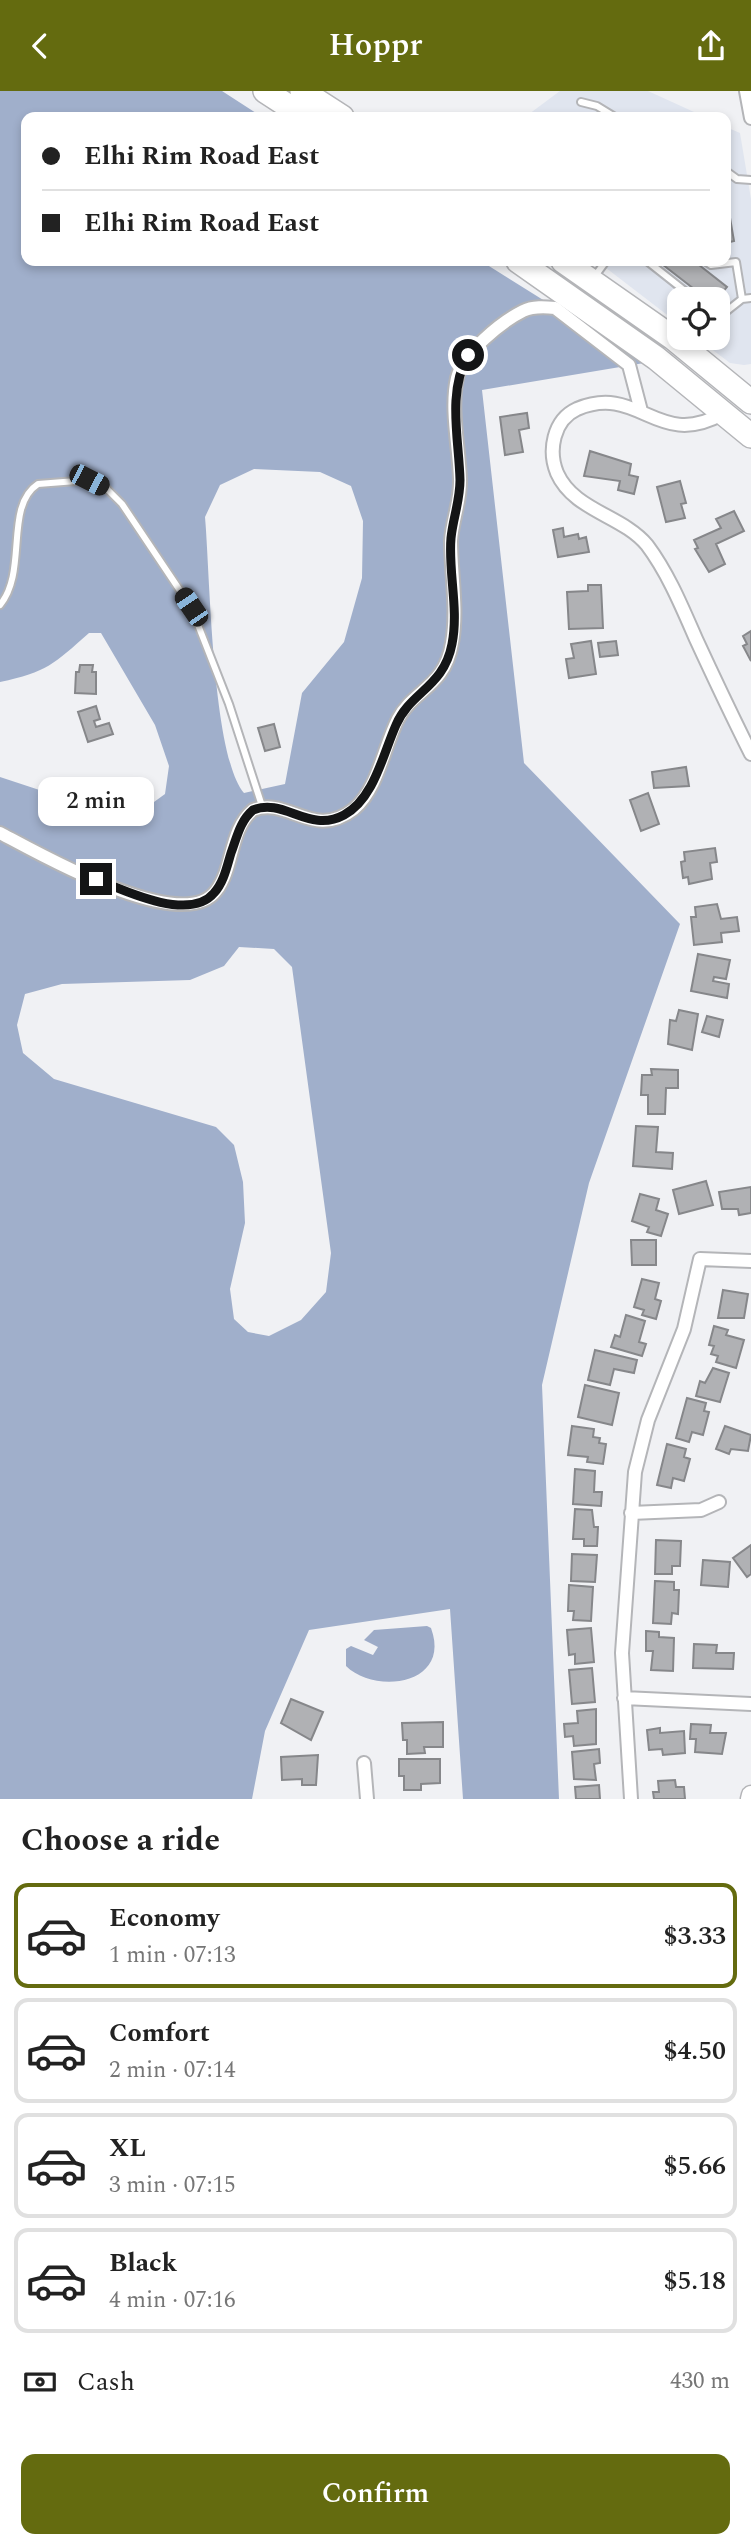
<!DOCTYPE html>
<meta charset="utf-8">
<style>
:root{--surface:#fff;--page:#f2f2f2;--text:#222;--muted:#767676;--line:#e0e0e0;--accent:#646b0f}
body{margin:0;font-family:Spectral,serif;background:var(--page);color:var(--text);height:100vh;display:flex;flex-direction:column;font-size:26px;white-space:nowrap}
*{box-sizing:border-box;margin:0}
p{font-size:23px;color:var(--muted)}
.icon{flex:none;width:38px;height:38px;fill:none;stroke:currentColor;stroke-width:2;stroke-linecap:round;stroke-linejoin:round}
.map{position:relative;height:1708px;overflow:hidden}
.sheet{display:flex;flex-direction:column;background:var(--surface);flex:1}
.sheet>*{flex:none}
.banner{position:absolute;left:21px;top:21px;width:710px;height:154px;border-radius:14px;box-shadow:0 4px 10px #0003;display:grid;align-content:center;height:154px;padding:0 21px;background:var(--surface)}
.fabs{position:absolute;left:667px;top:196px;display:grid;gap:14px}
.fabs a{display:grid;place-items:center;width:63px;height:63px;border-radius:14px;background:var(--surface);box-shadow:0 4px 10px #0003;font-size:35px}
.end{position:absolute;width:32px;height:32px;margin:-16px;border:9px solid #141516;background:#fff;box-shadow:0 0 0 4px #fff}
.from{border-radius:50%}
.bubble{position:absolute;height:49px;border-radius:14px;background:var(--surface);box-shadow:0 4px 10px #0003;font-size:23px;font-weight:600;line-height:49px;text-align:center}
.car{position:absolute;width:21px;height:42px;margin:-21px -10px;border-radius:9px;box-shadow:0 0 5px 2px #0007;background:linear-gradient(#222 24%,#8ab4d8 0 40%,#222 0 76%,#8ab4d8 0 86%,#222 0)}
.banner b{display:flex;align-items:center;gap:24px;height:66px;font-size:26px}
.banner b+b{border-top:2px solid var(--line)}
.banner i{width:18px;height:18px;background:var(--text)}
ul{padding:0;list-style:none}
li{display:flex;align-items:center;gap:21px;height:105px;margin:0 14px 10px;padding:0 7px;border:4px solid var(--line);border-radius:14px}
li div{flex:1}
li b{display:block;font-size:26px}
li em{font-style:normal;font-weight:600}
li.selected{border-color:var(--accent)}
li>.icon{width:63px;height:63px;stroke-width:1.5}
h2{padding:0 21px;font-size:32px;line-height:84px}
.pay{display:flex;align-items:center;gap:18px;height:77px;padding:0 21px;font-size:26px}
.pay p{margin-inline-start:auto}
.primary-button{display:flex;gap:14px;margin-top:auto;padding:14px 21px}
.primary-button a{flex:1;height:80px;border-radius:14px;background:var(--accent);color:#fff;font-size:28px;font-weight:600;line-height:80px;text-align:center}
header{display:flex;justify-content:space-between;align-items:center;height:91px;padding:0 21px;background:var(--accent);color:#fff;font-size:32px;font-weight:600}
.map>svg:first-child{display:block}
</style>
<header><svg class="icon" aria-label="back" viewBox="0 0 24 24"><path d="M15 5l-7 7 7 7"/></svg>Hoppr<svg class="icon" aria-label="share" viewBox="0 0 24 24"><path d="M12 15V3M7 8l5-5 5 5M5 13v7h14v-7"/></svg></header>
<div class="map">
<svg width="751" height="1708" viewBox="0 0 751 1708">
<rect width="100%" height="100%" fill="#f0f1f4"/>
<path fill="#e0e5ef" d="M 560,0 L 648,0 L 705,26 L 525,26 Z
M 726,36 L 740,42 L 751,108 L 751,273 L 744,274 L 730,272 L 697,247 L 718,247 L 718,208 L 679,208 L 679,233 L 597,170 L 726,170 Z"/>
<path fill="#a0afcb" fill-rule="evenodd" d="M 0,0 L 222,0 L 262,26 L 26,26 L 26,170 L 481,170 L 644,272 L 482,299 L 524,672 L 680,833 L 589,1092 L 542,1294 L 559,1708 L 463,1708 L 450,1518 L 309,1539 L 265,1640 L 252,1708 L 0,1708 L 0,686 L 97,718 L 143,719 L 165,703 L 169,675 L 155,634 L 101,542 L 89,542 C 54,573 47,581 0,591 ZM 254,378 L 320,381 L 351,395 L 363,430 L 362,487 L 344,551 L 302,602 L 285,693 L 244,702 C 212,665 210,482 205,426 L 220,394 ZM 239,856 L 274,858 L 292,876 L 331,1162 L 326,1201 L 301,1229 L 269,1245 L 248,1241 L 234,1228 L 230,1198 L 245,1132 L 243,1091 L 234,1054 L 216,1036 L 54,988 L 23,962 L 17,934 L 25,903 L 62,893 L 190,889 L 224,875 Z"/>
<path fill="#9dabc7" d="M 427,1535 L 431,1537 C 452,1594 375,1604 346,1575 L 346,1558 L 351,1555 L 373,1564 L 378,1556 L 364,1549 L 374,1539 Z"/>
<path fill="#b0b1b4" stroke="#86878a" stroke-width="2" d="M 729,121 L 734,150 L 726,152 L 726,122 Z
M 658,170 L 694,170 L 727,196 L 717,208 L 707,208 Z
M 527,322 L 529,337 L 519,339 L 523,361 L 505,364 L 500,326 Z
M 590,360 L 631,373 L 629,384 L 638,386 L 634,403 L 618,399 L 620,390 L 584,385 Z
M 680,390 L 686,412 L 681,413 L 685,427 L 666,431 L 657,396 Z
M 734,420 L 744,440 L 716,453 L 725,473 L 709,481 L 695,458 L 698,457 L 694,449 L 721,437 L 716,428 Z
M 563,437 L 564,446 L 578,443 L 579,448 L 586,446 L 589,461 L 558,466 L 553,439 Z
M 588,494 L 601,494 L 603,537 L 569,538 L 567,501 L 588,500 Z
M 751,540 L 751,570 L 743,555 L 747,553 L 743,545 Z
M 591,550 L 596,583 L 569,587 L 566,568 L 574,567 L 571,553 Z
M 616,550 L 618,564 L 600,566 L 598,552 Z
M 80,574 L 93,574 L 92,581 L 96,581 L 96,603 L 75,602 L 76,581 L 79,581 Z
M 96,615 L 100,628 L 94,630 L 96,636 L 109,632 L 113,643 L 88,651 L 78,621 Z
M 274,633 L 280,656 L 265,660 L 258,637 Z
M 686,676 L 689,695 L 654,697 L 652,681 Z
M 648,702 L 659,733 L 641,740 L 630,709 Z
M 715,757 L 717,771 L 710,772 L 712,788 L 689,793 L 688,786 L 683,787 L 681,771 L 685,770 L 684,761 Z
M 717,813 L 721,828 L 737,826 L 739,840 L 721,842 L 722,851 L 694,854 L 691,826 L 696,826 L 695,816 Z
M 698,863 L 730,869 L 726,888 L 714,886 L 713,890 L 729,893 L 727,907 L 691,900 Z
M 679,919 L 698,923 L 692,959 L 668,953 L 670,929 L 676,930 Z
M 707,925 L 723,929 L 719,946 L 702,941 Z
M 651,978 L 678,979 L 678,997 L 666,997 L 665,1023 L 648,1023 L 648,1004 L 641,1004 L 642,984 L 652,984 Z
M 636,1035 L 658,1036 L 656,1061 L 673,1062 L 672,1078 L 633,1075 Z
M 706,1090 L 713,1114 L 679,1123 L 673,1099 Z
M 751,1096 L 751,1122 L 739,1124 L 738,1118 L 722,1118 L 719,1101 Z
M 640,1103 L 659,1108 L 656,1119 L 668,1123 L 661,1145 L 647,1141 L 649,1136 L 632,1130 Z
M 631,1149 L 656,1149 L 656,1174 L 632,1174 Z
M 642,1188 L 659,1192 L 655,1208 L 661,1210 L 656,1228 L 642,1224 L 644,1219 L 634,1216 Z
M 723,1199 L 748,1203 L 744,1227 L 718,1227 Z
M 626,1224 L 645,1230 L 639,1251 L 646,1253 L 642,1265 L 611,1256 L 615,1244 L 620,1246 Z
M 714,1235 L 728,1239 L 726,1244 L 744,1249 L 736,1277 L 716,1271 L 718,1265 L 711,1263 L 714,1255 L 709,1254 Z
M 595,1259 L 637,1269 L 634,1282 L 614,1278 L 610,1294 L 588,1289 Z
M 713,1277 L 729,1282 L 720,1311 L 696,1305 L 700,1290 L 705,1292 Z
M 585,1294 L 619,1302 L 612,1334 L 578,1326 Z
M 687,1307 L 706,1312 L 704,1320 L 709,1321 L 703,1344 L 692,1341 L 689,1351 L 676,1347 Z
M 572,1335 L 594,1338 L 593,1346 L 600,1347 L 599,1352 L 606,1353 L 603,1373 L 587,1371 L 588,1366 L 568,1364 Z
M 725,1335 L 751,1344 L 748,1360 L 731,1358 L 729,1363 L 716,1358 Z
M 667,1353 L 686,1358 L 684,1366 L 690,1368 L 684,1390 L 673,1387 L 671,1397 L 657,1394 Z
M 575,1378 L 595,1380 L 594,1401 L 602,1401 L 601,1415 L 573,1413 Z
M 575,1418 L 592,1419 L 594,1436 L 598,1436 L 597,1455 L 584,1455 L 584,1448 L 573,1448 Z
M 656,1449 L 681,1450 L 680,1475 L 672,1475 L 672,1483 L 655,1483 Z
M 751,1454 L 751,1483 L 747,1486 L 733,1467 Z
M 572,1463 L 597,1464 L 595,1491 L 571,1490 Z
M 703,1469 L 730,1471 L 728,1496 L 701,1494 Z
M 655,1490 L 674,1491 L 674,1499 L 679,1499 L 678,1523 L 672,1522 L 671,1533 L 653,1532 Z
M 569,1494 L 593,1496 L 591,1530 L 573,1529 L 574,1520 L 568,1520 Z
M 591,1537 L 594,1571 L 575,1573 L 575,1563 L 569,1564 L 567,1539 Z
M 646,1540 L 659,1541 L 659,1546 L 674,1547 L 673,1580 L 651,1579 L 653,1560 L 646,1560 Z
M 694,1553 L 717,1554 L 716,1562 L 734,1562 L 733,1578 L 693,1577 Z
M 592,1577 L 595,1611 L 572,1613 L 569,1579 Z
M 291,1608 L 323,1621 L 311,1649 L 281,1632 Z
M 596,1618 L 596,1653 L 574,1655 L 573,1645 L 565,1646 L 564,1633 L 578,1632 L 577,1620 Z
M 443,1631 L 443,1656 L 424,1656 L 425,1662 L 407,1663 L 407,1649 L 403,1649 L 402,1632 Z
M 691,1633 L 711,1634 L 710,1642 L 726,1642 L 722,1663 L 695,1661 L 696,1648 L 690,1648 Z
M 660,1637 L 660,1642 L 684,1640 L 685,1662 L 663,1664 L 662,1658 L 649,1659 L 647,1639 Z
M 599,1658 L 600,1672 L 594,1673 L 596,1689 L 574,1688 L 572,1661 Z
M 318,1664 L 316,1694 L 302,1694 L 302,1688 L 282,1689 L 281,1666 Z
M 399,1668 L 440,1668 L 440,1692 L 421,1693 L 421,1699 L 404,1699 L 404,1685 L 399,1685 Z
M 675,1689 L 676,1696 L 684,1696 L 685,1708 L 654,1708 L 653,1701 L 659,1701 L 658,1690 Z
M 599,1694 L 600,1708 L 576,1708 L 575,1696 Z"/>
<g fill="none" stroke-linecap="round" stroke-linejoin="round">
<g stroke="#b4b5b8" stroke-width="10">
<path id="lane" d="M 581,11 L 597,15 L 615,26
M 726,80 L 737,88 L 751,89
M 647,170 L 695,208
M 705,170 L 711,174 L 736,171 L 742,208 L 751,207
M 595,185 L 606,170
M 718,227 L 742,208
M 0,514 C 28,481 4,415 38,393 L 89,389 L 107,398 L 122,413 L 191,516 L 229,613 L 262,715"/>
</g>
<g stroke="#b4b5b8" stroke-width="16">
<path id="street" d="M 746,0 L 751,27
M 722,323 C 657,359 639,292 577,318 C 553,329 548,360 557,382 C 574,420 622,424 647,454 C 668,482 682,516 696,548 C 714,587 732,625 751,663
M 0,742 C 38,762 182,845 216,800 C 234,777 229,739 253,719 C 288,705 313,750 354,718 C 378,698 384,655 398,628 C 414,598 445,596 452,552 C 458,519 451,483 451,450 C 452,429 461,410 460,388 C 459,356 450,318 457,287 C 463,262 501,231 523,220 C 533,215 545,216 555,217 L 629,274 L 641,320
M 631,1422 L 701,1419 L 719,1411
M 624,1607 L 751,1613
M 364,1672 L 367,1708
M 631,1708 L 622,1562 L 635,1381 L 648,1329 L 684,1238 L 700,1168 L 751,1170"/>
</g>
<g stroke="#b4b5b8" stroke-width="21">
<path id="secondary" d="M 750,1708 L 751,1704"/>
</g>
<g stroke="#b4b5b8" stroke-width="26">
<path id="highway" d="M 265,0 L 305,26
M 302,0 L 342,26
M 518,170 L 656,267 L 751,345
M 563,170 L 673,247 L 751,311"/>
</g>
<use href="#lane" stroke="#fff" stroke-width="6"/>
<use href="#street" stroke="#fff" stroke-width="12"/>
<use href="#secondary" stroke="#fff" stroke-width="18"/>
<use href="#highway" stroke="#fff" stroke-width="23"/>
</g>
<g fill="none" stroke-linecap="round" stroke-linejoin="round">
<path stroke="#141516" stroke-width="9" d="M 96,788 C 124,800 190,831 214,802 C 224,791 227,775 231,762 C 237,746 240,730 253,719 C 284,706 309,743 344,724 C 374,708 383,663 396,634 C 410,601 444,596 452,553 C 459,518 448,481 451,447 C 453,427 460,410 460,389 C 459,348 447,302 468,264"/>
</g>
</svg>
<div class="fabs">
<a><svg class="icon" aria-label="locate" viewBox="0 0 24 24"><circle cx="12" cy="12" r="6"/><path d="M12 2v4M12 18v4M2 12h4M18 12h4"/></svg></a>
</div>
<i class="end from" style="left:468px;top:264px"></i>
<i class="end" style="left:96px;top:788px"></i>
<div class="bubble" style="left:38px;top:686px;width:116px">2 min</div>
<i class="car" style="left:89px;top:389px;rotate:117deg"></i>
<i class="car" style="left:191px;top:516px;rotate:326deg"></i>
<div class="banner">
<b><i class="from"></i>Elhi Rim Road East</b>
<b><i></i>Elhi Rim Road East</b>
</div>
</div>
<section class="sheet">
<h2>Choose a ride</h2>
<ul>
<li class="selected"><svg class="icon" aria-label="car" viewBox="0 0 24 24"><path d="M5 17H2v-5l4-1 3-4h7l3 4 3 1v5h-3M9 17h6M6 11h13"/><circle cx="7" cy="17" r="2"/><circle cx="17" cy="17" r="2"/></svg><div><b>Economy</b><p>1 min · 07:13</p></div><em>$3.33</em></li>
<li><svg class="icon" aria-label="car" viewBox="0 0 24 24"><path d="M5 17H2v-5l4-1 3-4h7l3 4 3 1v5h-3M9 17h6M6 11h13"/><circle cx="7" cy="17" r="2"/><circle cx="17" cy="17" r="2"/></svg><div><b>Comfort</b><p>2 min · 07:14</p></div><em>$4.50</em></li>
<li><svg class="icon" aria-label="car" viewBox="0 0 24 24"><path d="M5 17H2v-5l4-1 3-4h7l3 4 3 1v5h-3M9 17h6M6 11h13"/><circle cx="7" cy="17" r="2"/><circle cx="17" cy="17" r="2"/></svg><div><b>XL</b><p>3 min · 07:15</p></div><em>$5.66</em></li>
<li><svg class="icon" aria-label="car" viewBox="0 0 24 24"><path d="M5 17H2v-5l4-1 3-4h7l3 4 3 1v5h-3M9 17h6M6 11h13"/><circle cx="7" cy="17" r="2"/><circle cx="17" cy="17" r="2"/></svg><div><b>Black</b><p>4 min · 07:16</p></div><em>$5.18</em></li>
</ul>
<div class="pay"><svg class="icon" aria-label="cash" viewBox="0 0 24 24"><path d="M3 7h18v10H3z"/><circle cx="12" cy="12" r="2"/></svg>Cash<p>430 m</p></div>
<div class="primary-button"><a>Confirm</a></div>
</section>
